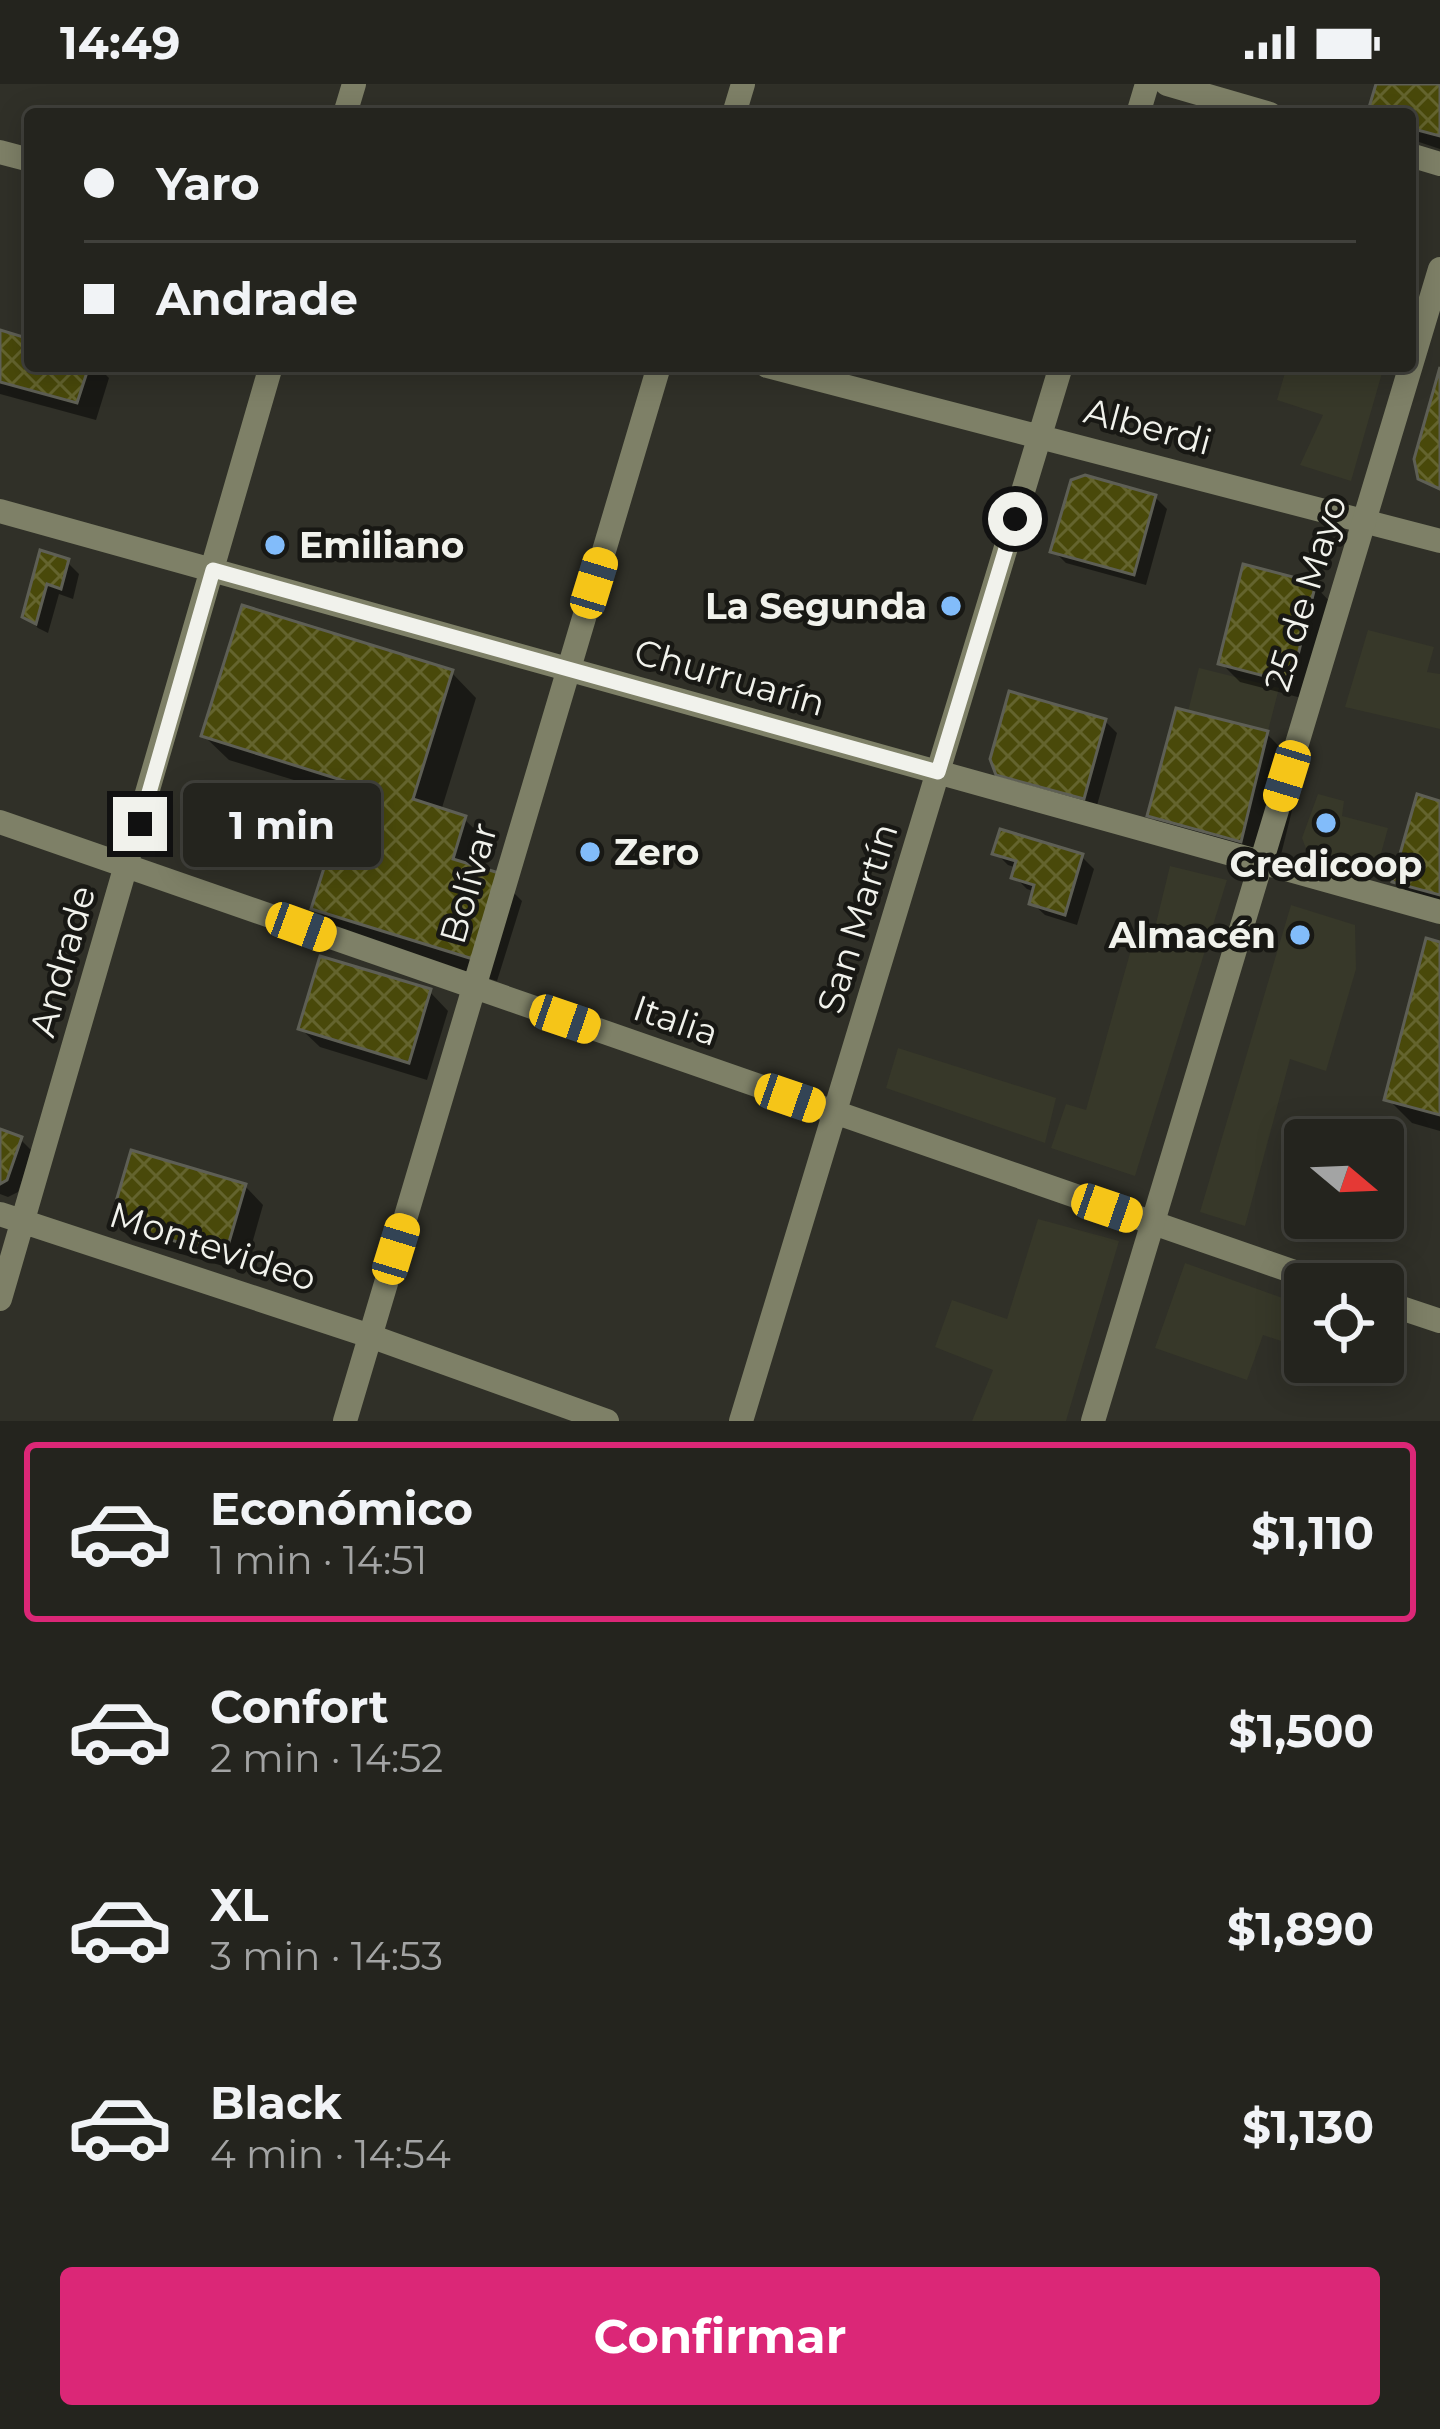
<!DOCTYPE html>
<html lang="es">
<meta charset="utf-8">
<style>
:root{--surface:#24241e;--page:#30302b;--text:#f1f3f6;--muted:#a3a4a4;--line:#41413c;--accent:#db2777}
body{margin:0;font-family:Montserrat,sans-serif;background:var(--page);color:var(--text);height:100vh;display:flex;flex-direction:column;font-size:45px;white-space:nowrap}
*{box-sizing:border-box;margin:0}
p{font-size:39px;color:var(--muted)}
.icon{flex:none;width:66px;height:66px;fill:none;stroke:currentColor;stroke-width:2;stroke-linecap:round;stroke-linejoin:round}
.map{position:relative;height:1337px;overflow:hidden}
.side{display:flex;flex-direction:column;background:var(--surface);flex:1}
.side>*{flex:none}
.top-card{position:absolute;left:24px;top:24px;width:1392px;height:264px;border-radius:12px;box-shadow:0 6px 30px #0003,0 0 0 3px var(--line);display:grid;align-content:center;height:264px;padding:0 60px;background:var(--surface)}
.needle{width:78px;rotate:109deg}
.tools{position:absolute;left:1284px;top:1035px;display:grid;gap:24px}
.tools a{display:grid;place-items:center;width:120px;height:120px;border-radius:12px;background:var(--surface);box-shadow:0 6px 30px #0003,0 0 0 3px var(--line);font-size:60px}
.end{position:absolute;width:54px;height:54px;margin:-27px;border:15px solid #f1f2ec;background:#111;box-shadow:0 0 0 6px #111}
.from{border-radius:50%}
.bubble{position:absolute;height:84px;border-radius:12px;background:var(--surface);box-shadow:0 6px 30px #0003,0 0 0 3px var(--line);font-size:39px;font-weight:700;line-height:84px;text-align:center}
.car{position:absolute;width:36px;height:72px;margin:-36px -18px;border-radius:15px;box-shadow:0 0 9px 3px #0007;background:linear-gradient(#f5c518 24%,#345 0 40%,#f5c518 0 76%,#345 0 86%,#f5c518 0)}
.top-card b{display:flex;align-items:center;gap:42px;height:114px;font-size:45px}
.top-card b+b{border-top:3px solid var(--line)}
.top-card i{width:30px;height:30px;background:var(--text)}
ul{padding:21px 0 0;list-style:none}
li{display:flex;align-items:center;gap:36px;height:180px;margin:0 24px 18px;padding:0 36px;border:6px solid transparent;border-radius:12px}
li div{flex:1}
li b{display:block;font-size:45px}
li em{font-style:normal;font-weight:700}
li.current{border-color:var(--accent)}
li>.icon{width:108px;height:108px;stroke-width:1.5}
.action{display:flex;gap:24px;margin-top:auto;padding:24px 60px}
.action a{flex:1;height:138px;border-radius:12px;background:var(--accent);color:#fff;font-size:48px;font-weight:700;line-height:138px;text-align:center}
.status{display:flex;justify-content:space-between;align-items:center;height:84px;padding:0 60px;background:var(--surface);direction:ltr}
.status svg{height:33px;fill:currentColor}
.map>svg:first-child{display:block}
</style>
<div class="status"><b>14:49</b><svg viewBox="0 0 49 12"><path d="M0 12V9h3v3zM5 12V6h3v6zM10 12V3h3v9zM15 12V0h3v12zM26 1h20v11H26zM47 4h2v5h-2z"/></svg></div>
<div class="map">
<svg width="1440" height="1337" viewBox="0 0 1440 1337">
<defs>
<pattern id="building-cross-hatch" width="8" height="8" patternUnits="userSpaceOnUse" patternTransform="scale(3)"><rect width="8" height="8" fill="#49490a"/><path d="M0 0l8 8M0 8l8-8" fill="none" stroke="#64642e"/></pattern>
</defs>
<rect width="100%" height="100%" fill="#303028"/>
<path fill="#373829" d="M 1287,282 L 1384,282 L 1351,397 L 1300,381 L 1323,331 L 1277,316 Z
M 1368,546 L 1434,563 L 1427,588 L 1440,590 L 1440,645 L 1345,623 Z
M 1199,584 L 1279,604 L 1268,647 L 1188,628 Z
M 1318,710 L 1344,717 L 1342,732 L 1388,744 L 1377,784 L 1307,767 L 1302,754 Z
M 1170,782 L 1227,796 L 1135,1092 L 1051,1064 L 1066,1020 L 1086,1026 L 1134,855 L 1151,860 Z
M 1291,821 L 1355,841 L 1356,885 L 1326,987 L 1290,975 L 1245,1142 L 1200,1128 Z
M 898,964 L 1056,1014 L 1045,1059 L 886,1004 Z
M 1038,1135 L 1119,1157 L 1066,1337 L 972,1337 L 993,1286 L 935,1263 L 952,1216 L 1007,1235 Z
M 1185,1179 L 1305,1222 L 1293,1261 L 1263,1251 L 1247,1296 L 1155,1264 Z"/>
<path fill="#0007" d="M 1379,0 L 1440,0 L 1440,65 L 1410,55 L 1410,30 L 1370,30 Z
M 0,249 L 30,258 L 30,282 L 97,282 L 109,294 L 96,336 L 0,310 Z
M 1155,413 L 1167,425 L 1146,501 L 1066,479 L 1054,467 Z
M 42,470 L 67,478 L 79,490 L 73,515 L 59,510 L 48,549 L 38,544 L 26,532 Z
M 1315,502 L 1333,521 L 1309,616 L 1240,598 L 1221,579 Z
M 452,589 L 476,614 L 441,727 L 464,735 L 489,759 L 481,787 L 497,792 L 522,817 L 497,897 L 339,849 L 315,824 L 349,713 L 229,676 L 204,652 Z
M 1105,637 L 1117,649 L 1096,725 L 1011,702 L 998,689 Z
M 1267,650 L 1302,686 L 1276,791 L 1186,766 L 1150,731 Z
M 1440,720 L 1440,818 L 1408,809 L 1396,797 Z
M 996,769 L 1082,773 L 1094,785 L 1077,841 L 1045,831 L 1032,819 L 1036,808 L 1027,805 L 1015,793 L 1017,784 L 1008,781 Z
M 1440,861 L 1440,1047 L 1412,1039 L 1388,1015 Z
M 430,908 L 448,927 L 427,996 L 320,963 L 301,945 Z
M 0,1048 L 20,1055 L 32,1067 L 18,1108 L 8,1113 L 0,1110 Z
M 245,1102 L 263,1121 L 244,1188 L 132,1156 L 113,1137 Z"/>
<path fill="url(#building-cross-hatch)" stroke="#5e5f55" stroke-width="3" d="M 1376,0 L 1440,0 L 1440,52 L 1410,44 L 1410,30 L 1367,30 Z
M 0,246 L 30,255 L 30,282 L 89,282 L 77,319 L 0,298 Z
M 1440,283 L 1440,405 L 1418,395 L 1414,375 Z
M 1085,391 L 1156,411 L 1134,491 L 1050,468 L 1071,396 Z
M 40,466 L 69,475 L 61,505 L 47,500 L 36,540 L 22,533 Z
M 1243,480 L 1316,499 L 1291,599 L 1218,580 Z
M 242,521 L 453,586 L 413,715 L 466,732 L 453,775 L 499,789 L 473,875 L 311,825 L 351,699 L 201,652 Z
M 1009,607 L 1106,635 L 1084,715 L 996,691 L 990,675 Z
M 1176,624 L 1268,647 L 1241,758 L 1147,732 Z
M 1417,710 L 1440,717 L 1440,811 L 1392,798 Z
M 1000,745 L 1083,770 L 1065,831 L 1029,820 L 1034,801 L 1011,794 L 1016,777 L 992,770 Z
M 1426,854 L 1440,858 L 1440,1031 L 1384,1016 Z
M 320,872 L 431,905 L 409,979 L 298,945 Z
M 0,1045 L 22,1053 L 7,1096 L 0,1100 Z
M 131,1066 L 246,1100 L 225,1172 L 110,1138 Z"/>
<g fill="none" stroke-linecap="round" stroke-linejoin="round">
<path stroke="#7e8067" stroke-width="24" d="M 1167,0 L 1270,30
M 345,30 L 354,0
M 734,30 L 743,0
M 1138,30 L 1147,0
M 0,68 L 30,76
M 1410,71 L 1440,80
M 767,282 L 1440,457
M 0,427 L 1440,828
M 0,738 L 1329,1200
M 0,1130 L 370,1252 L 607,1337
M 0,1215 L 271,282
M 1383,1218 L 1440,1237
M 345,1337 L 659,282
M 741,1337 L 1061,282"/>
<path stroke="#7e8067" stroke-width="24" d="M 1093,1337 L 1440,185"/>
</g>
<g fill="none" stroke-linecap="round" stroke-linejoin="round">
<path stroke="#f1f2ec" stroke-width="15" d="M 140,740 L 213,486 L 938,688 L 1015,435"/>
</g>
<g fill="#82bcfa" stroke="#181814" stroke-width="4.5">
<circle cx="275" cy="461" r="12"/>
<circle cx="951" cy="522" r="12"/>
<circle cx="1326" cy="739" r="12"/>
<circle cx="590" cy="768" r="12"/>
<circle cx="1300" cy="851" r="12"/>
</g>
<g text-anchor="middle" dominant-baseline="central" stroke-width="9" stroke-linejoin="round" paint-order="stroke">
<g font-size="36" fill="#f1f2ec" stroke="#181814">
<text transform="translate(1148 342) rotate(15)">Alberdi</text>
<text transform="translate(1305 509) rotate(-73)">25 de Mayo</text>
<text transform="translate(730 593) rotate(16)">Churruarín</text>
<text transform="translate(468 799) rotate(-74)">Bolívar</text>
<text transform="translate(857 834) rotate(-73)">San Martín</text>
<text transform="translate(62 877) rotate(-74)">Andrade</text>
<text transform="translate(676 936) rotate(19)">Italia</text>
<text transform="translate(213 1162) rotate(18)">Montevideo</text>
</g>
<g font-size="36" font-weight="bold" fill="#f1f2ec" stroke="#181814" text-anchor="start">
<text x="299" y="461">Emiliano</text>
<text x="927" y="522" text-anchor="end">La Segunda</text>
<text x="614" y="768">Zero</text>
<text x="1326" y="780" text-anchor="middle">Credicoop</text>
<text x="1276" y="851" text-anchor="end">Almacén</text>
</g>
</g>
</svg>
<div class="tools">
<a><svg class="needle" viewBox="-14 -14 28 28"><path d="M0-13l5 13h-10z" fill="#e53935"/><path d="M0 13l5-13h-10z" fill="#a3a4a4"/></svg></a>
<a><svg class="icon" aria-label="locate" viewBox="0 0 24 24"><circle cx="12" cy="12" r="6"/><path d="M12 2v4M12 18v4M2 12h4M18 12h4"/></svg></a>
</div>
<i class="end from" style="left:1015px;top:435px"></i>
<i class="end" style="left:140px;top:740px"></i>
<div class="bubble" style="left:183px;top:699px;width:198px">1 min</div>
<i class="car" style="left:594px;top:499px;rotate:17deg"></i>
<i class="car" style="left:1287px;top:692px;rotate:197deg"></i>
<i class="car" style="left:301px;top:843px;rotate:110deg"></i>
<i class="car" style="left:565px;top:935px;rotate:109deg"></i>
<i class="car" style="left:790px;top:1014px;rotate:109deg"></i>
<i class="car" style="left:1107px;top:1124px;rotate:109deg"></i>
<i class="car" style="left:396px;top:1165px;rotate:17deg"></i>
<div class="top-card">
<b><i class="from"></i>Yaro</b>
<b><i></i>Andrade</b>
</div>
</div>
<section class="side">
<ul>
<li class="current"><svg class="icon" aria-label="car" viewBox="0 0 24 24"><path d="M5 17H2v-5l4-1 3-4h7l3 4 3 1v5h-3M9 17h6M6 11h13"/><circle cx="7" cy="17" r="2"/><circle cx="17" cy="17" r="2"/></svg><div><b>Económico</b><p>1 min · 14:51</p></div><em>$1,110</em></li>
<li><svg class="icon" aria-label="car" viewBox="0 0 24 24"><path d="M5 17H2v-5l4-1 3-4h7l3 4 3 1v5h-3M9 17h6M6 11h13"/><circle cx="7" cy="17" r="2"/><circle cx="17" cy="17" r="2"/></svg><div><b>Confort</b><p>2 min · 14:52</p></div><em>$1,500</em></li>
<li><svg class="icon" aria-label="car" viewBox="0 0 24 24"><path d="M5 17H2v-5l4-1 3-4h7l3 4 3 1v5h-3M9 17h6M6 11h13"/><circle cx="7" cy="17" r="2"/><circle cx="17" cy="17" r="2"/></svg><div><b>XL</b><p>3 min · 14:53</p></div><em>$1,890</em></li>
<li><svg class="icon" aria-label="car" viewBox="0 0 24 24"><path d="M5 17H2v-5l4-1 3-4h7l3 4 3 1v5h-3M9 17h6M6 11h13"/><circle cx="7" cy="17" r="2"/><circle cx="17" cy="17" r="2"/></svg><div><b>Black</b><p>4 min · 14:54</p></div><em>$1,130</em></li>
</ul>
<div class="action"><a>Confirmar</a></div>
</section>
